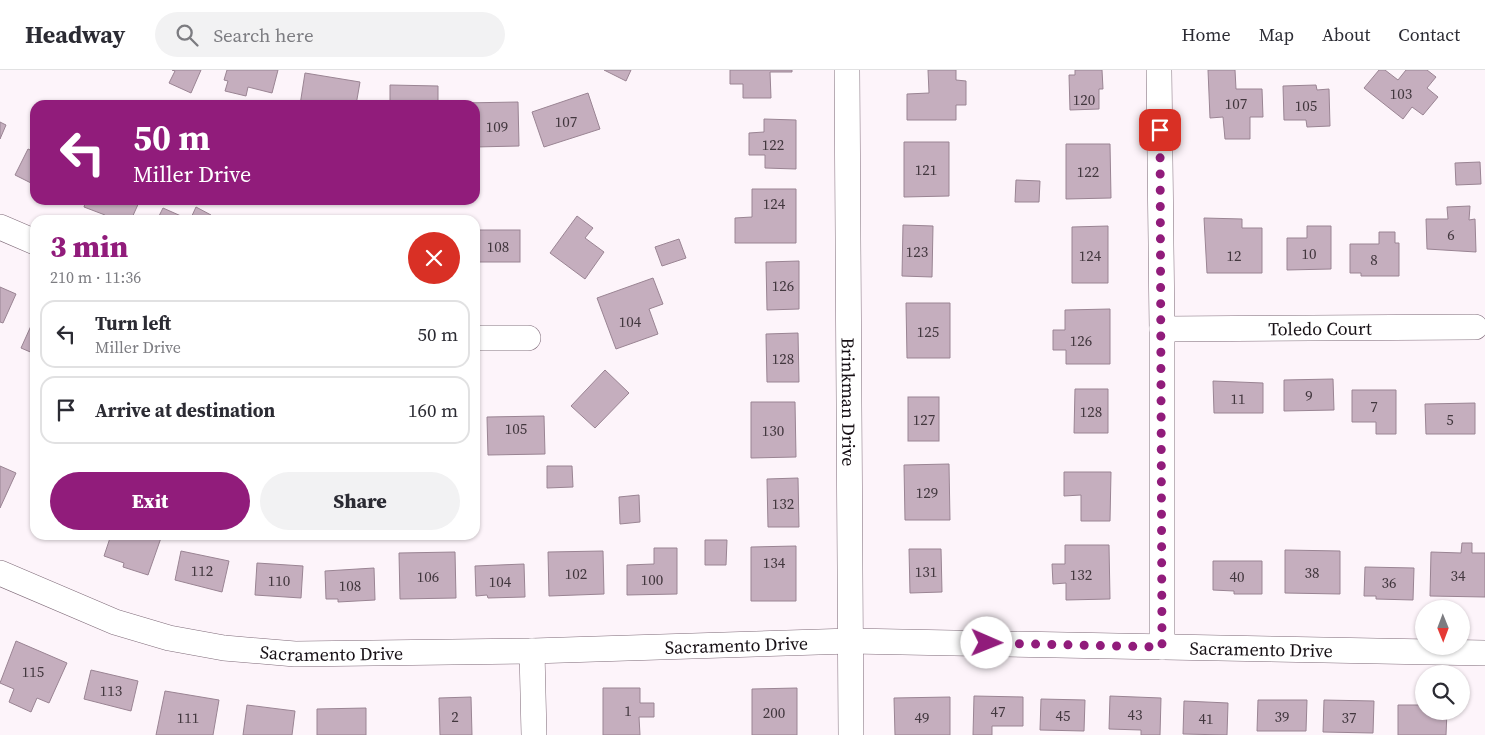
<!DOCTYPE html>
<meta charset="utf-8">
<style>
:root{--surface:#fff;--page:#f2f2f3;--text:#2b2b33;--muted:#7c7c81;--line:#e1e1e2;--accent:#911c7b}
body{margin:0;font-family:"Source Serif 4",serif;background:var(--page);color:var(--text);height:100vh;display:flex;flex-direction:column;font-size:19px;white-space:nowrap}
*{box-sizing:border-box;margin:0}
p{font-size:16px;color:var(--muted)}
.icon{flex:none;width:28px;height:28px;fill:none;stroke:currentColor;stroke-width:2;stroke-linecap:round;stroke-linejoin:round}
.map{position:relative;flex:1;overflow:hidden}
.side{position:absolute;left:30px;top:145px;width:450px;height:325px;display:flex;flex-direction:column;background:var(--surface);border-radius:15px;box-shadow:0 1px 4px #0004}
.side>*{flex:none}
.hud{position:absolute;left:30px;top:30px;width:450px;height:105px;border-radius:15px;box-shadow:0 1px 4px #0004;background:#911c7b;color:#fff;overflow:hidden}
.needle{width:32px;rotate:179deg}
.fabs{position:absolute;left:1415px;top:530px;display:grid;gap:10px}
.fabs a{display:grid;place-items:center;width:55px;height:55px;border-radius:50%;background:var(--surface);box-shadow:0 1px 4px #0004;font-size:25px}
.pin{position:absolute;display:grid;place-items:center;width:42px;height:42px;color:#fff;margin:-21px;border-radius:10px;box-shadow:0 2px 8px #0006}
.me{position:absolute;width:55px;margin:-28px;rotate:91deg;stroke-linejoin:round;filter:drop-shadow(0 0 4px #0008)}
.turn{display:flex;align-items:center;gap:18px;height:105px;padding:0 20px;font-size:22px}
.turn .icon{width:65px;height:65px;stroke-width:2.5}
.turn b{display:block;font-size:35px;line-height:42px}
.round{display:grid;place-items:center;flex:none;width:52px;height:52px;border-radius:26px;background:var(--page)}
.summary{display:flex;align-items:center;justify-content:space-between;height:85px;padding:0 20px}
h1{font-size:30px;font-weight:800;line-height:38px;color:var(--accent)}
.action{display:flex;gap:10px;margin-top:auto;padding:10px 20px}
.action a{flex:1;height:58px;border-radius:30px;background:var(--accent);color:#fff;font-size:20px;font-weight:800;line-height:58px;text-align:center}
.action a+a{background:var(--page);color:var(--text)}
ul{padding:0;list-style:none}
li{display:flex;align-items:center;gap:15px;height:68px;margin:0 10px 8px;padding:0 10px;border:2px solid var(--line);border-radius:15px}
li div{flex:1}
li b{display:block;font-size:19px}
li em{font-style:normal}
header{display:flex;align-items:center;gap:30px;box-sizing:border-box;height:70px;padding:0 25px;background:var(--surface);border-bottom:1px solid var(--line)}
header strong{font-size:24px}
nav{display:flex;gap:28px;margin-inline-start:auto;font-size:18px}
.search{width:350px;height:45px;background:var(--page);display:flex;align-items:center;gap:12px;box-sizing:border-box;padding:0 18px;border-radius:28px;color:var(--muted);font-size:19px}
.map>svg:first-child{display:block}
.building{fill:#c5aebe;stroke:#9a8493}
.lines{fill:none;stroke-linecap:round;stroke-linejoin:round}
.street-casing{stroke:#7f6b79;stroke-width:26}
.street{stroke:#fff;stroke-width:25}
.route{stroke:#911c7b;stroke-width:9;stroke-dasharray:0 16.2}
.labels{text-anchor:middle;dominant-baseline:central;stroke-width:4;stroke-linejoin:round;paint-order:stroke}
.number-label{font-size:15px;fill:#42373e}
.street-label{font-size:18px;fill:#160f14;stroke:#fdf4fa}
</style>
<header>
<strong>Headway</strong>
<div class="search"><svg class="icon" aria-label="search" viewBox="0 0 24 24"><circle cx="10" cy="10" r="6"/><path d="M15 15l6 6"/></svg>Search here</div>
<nav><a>Home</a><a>Map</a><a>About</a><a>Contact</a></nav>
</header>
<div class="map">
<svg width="1485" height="665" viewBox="0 0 1485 665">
<rect width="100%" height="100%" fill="#fdf4fa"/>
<!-- building -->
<g class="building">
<polygon points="172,0 201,0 191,23 169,13 175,1"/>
<polygon points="227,0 278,0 272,23 248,17 246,26 225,21 228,11 224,10"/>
<polygon points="604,0 631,0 626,11"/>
<polygon points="730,0 792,0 792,2 770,2 771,28 743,28 743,14 730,14"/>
<polygon points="928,0 956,0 956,10 966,11 966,35 956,35 956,50 907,50 907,24 929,23"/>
<polygon points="1075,0 1102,0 1103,19 1099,19 1099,39 1070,40 1069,5 1075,5"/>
<polygon points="1208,0 1235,0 1236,19 1262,19 1263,47 1250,47 1250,69 1225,69 1223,47 1210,48"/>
<polygon points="1379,0 1385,0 1398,10 1406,0 1427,0 1436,7 1427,18 1438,27 1423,45 1412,37 1403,49 1364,18"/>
<polygon points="305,3 360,12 356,35 300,35"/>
<polygon points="390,15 438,16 438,35 390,35"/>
<polygon points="1316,15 1317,20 1329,19 1330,56 1307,57 1306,50 1284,50 1283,16"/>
<polygon points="588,23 600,59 544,77 532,42"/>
<polygon points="518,32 519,76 475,77 475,35 462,35 462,33"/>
<polygon points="764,49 796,50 796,99 765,98 765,85 749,85 749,63 764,62"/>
<polygon points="0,52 6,55 0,69"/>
<polygon points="904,72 949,72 949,126 904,127"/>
<polygon points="1066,74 1110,74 1111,128 1066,129"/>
<polygon points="28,79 35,82 35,115 15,105"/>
<polygon points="1480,92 1481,114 1456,115 1455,93"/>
<polygon points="1016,110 1040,111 1039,132 1015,132"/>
<polygon points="752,119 796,119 796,173 735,173 735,148 752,147"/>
<polygon points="86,130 140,130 131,150 109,150 103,148 105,145 84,137"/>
<polygon points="1470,136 1469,150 1475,149 1476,182 1427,179 1426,149 1448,149 1447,137"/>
<polygon points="196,137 211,145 209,150 157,150 163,138 190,150"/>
<polygon points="577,146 593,158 585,168 604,182 585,209 550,183"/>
<polygon points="1204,148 1242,149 1242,158 1262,158 1262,203 1207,203"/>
<polygon points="903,155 933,156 932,207 902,206"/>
<polygon points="1108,156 1108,213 1072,213 1072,157"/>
<polygon points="1307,156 1331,156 1331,199 1287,200 1287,168 1307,168"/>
<rect x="475" y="160" width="45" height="32"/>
<polygon points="1379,162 1395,162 1395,173 1399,173 1399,206 1361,206 1361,203 1350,203 1350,174 1379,174"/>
<polygon points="679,169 686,188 662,196 655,177"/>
<polygon points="799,191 799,239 767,240 766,192"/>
<polygon points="653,208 663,234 649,239 658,264 616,279 597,228"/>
<polygon points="0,217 16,224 3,253 0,252"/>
<polygon points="906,233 950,233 950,288 907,288"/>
<polygon points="1110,239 1110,294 1066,294 1066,280 1053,280 1053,260 1065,260 1065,240"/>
<polygon points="35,247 35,284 21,278"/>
<polygon points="798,263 799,312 767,312 766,264"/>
<polygon points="605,300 629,323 595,358 571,336"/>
<polygon points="1333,309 1334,340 1284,341 1284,310"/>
<polygon points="1213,311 1263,313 1263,343 1214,343"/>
<polygon points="1075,319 1108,319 1108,363 1074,363"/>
<polygon points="1352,320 1396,320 1396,364 1376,364 1376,352 1352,352"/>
<rect x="908" y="327" width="31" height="44"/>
<polygon points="751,332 795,332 796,387 751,388"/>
<polygon points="1475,333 1475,364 1426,364 1425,334"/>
<polygon points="544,346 545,384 488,385 487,347"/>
<polygon points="949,394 950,450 905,450 904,395"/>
<polygon points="0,396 16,403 0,438"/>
<polygon points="547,396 572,396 573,417 547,418"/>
<polygon points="1064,402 1111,402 1110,451 1081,451 1081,425 1064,426"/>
<polygon points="798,408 799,457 768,457 767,409"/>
<polygon points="639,425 640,452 620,454 619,427"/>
<polygon points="111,465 162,465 148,505 123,497 124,493 104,486"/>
<polygon points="705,470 727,470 726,495 705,495"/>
<polygon points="1462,473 1472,473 1472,483 1485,483 1485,527 1430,526 1431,482 1461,483"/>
<polygon points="1065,475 1109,475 1110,529 1066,530 1066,513 1053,514 1052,494 1065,494"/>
<polygon points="796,476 796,531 751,531 751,477"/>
<polygon points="654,478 677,478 677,524 627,525 627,495 654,494"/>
<polygon points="909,479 941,479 942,522 910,523"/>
<polygon points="1285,480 1340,481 1340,524 1285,523"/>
<polygon points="181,481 229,491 222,522 175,510"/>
<polygon points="603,481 604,524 549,526 548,482"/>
<polygon points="455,482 456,528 400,529 399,483"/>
<polygon points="1213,491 1262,491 1262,524 1234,524 1234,521 1213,520"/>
<polygon points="257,493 303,496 301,528 255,525"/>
<polygon points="524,494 525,527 488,528 487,525 476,526 475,496"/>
<polygon points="1365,497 1414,498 1413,530 1376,529 1376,526 1364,526"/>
<polygon points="374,498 375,530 338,532 338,529 326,529 325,501"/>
<polygon points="16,571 67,593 49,633 37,628 31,642 9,632 14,619 0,613"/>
<polygon points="91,600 138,611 131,641 84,629"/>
<polygon points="603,618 640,618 640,633 654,633 654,647 639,647 640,665 603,665"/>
<polygon points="797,618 797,665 752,665 752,619"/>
<polygon points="165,621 219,630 213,665 156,665"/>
<polygon points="974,626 1023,627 1023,656 992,656 992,665 973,665"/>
<polygon points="1110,626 1161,628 1160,665 1141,665 1141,660 1109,659"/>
<polygon points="471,627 472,665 440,665 439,628"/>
<polygon points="950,627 950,665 895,665 894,628"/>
<polygon points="1041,629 1085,630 1084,661 1040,660"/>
<polygon points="1258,630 1307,630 1306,661 1257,661"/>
<polygon points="1324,630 1374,631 1373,663 1323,662"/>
<polygon points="1184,631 1228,633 1227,665 1183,664"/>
<polygon points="247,635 295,641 292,665 243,665"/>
<polygon points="1398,635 1424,635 1424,641 1447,641 1446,665 1398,665"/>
<polygon points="366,638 366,665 317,665 317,639"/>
</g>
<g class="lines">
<!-- street casing -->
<g class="street-casing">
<g id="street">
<path id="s1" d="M847,0L851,665"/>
<polyline points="1159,0 1162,259 1162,577"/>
<polyline points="0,157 35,172"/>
<path id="s2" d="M1162,259L1475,257"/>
<polyline points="475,268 528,268"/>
<path id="s3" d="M0,503L115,552L169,568L224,578L295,584L532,581L851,571L1485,583"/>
<polyline points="532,581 534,665"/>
</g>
</g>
<!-- street -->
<use href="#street" class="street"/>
</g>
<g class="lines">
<!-- route -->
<polyline class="route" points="987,573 1162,577 1160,60"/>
</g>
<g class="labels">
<!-- number labels -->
<g class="number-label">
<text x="1401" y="23">103</text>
<text x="1084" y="29">120</text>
<text x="1236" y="33">107</text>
<text x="1306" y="35">105</text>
<text x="566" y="51">107</text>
<text x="497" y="56">109</text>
<text x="773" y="74">122</text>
<text x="926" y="99">121</text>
<text x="1088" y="101">122</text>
<text x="774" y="133">124</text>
<text x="1451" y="164">6</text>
<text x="498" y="176">108</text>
<text x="917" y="181">123</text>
<text x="1309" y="183">10</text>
<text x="1090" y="185">124</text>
<text x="1234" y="185">12</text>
<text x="1374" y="189">8</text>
<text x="783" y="215">126</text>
<text x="630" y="251">104</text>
<text x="928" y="261">125</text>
<text x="1081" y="270">126</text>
<text x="783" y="288">128</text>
<text x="1309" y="325">9</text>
<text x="1238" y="328">11</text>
<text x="1374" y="336">7</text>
<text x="1091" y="341">128</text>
<text x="924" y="349">127</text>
<text x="1450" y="349">5</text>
<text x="516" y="358">105</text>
<text x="773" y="360">130</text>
<text x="927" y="422">129</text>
<text x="783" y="433">132</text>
<text x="774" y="492">134</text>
<text x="202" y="500">112</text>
<text x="926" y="501">131</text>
<text x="1312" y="502">38</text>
<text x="576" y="503">102</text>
<text x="1081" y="504">132</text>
<text x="1458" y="505">34</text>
<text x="428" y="506">106</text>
<text x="1237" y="506">40</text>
<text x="652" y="509">100</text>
<text x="279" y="510">110</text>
<text x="500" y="511">104</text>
<text x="1389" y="512">36</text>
<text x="350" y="515">108</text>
<text x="33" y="601">115</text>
<text x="111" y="620">113</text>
<text x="628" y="640">1</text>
<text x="998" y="641">47</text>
<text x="774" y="642">200</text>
<text x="1135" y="644">43</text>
<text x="1063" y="645">45</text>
<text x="455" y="646">2</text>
<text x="1282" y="646">39</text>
<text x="188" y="647">111</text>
<text x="922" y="647">49</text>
<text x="1349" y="647">37</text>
<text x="1206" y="648">41</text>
</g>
<!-- street labels -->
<g class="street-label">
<text stroke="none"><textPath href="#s2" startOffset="158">Toledo Court</textPath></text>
<text stroke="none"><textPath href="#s1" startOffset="332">Brinkman Drive</textPath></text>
<text stroke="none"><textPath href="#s3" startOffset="750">Sacramento Drive</textPath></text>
<text stroke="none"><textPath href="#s3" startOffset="1275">Sacramento Drive</textPath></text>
<text stroke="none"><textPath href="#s3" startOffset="345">Sacramento Drive</textPath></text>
</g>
</g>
</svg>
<div class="fabs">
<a><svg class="needle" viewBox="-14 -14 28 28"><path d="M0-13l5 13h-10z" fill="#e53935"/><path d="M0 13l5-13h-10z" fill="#7c7c81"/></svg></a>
<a><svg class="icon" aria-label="search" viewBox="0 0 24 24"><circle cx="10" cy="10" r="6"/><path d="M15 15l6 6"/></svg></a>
</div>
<div class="pin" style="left:1160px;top:60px;background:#d93025"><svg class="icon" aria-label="arrive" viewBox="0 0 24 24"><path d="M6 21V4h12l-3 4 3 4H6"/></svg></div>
<svg class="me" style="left:987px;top:573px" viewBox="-20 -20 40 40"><circle r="19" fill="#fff"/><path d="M0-13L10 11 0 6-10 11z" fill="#911c7b"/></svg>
<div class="hud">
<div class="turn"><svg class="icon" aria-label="left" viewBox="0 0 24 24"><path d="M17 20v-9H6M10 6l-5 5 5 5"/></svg><div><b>50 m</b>Miller Drive</div></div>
</div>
<section class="side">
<div class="summary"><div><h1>3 min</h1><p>210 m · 11:36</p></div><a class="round" style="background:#d93025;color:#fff"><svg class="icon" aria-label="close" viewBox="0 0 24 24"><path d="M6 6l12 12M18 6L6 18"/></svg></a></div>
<ul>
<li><svg class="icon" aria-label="left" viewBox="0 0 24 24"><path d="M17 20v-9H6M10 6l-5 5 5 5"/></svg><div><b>Turn left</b><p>Miller Drive</p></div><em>50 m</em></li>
<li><svg class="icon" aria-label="arrive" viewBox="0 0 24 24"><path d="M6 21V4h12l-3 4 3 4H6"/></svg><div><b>Arrive at destination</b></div><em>160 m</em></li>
</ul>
<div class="action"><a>Exit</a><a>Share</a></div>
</section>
</div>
